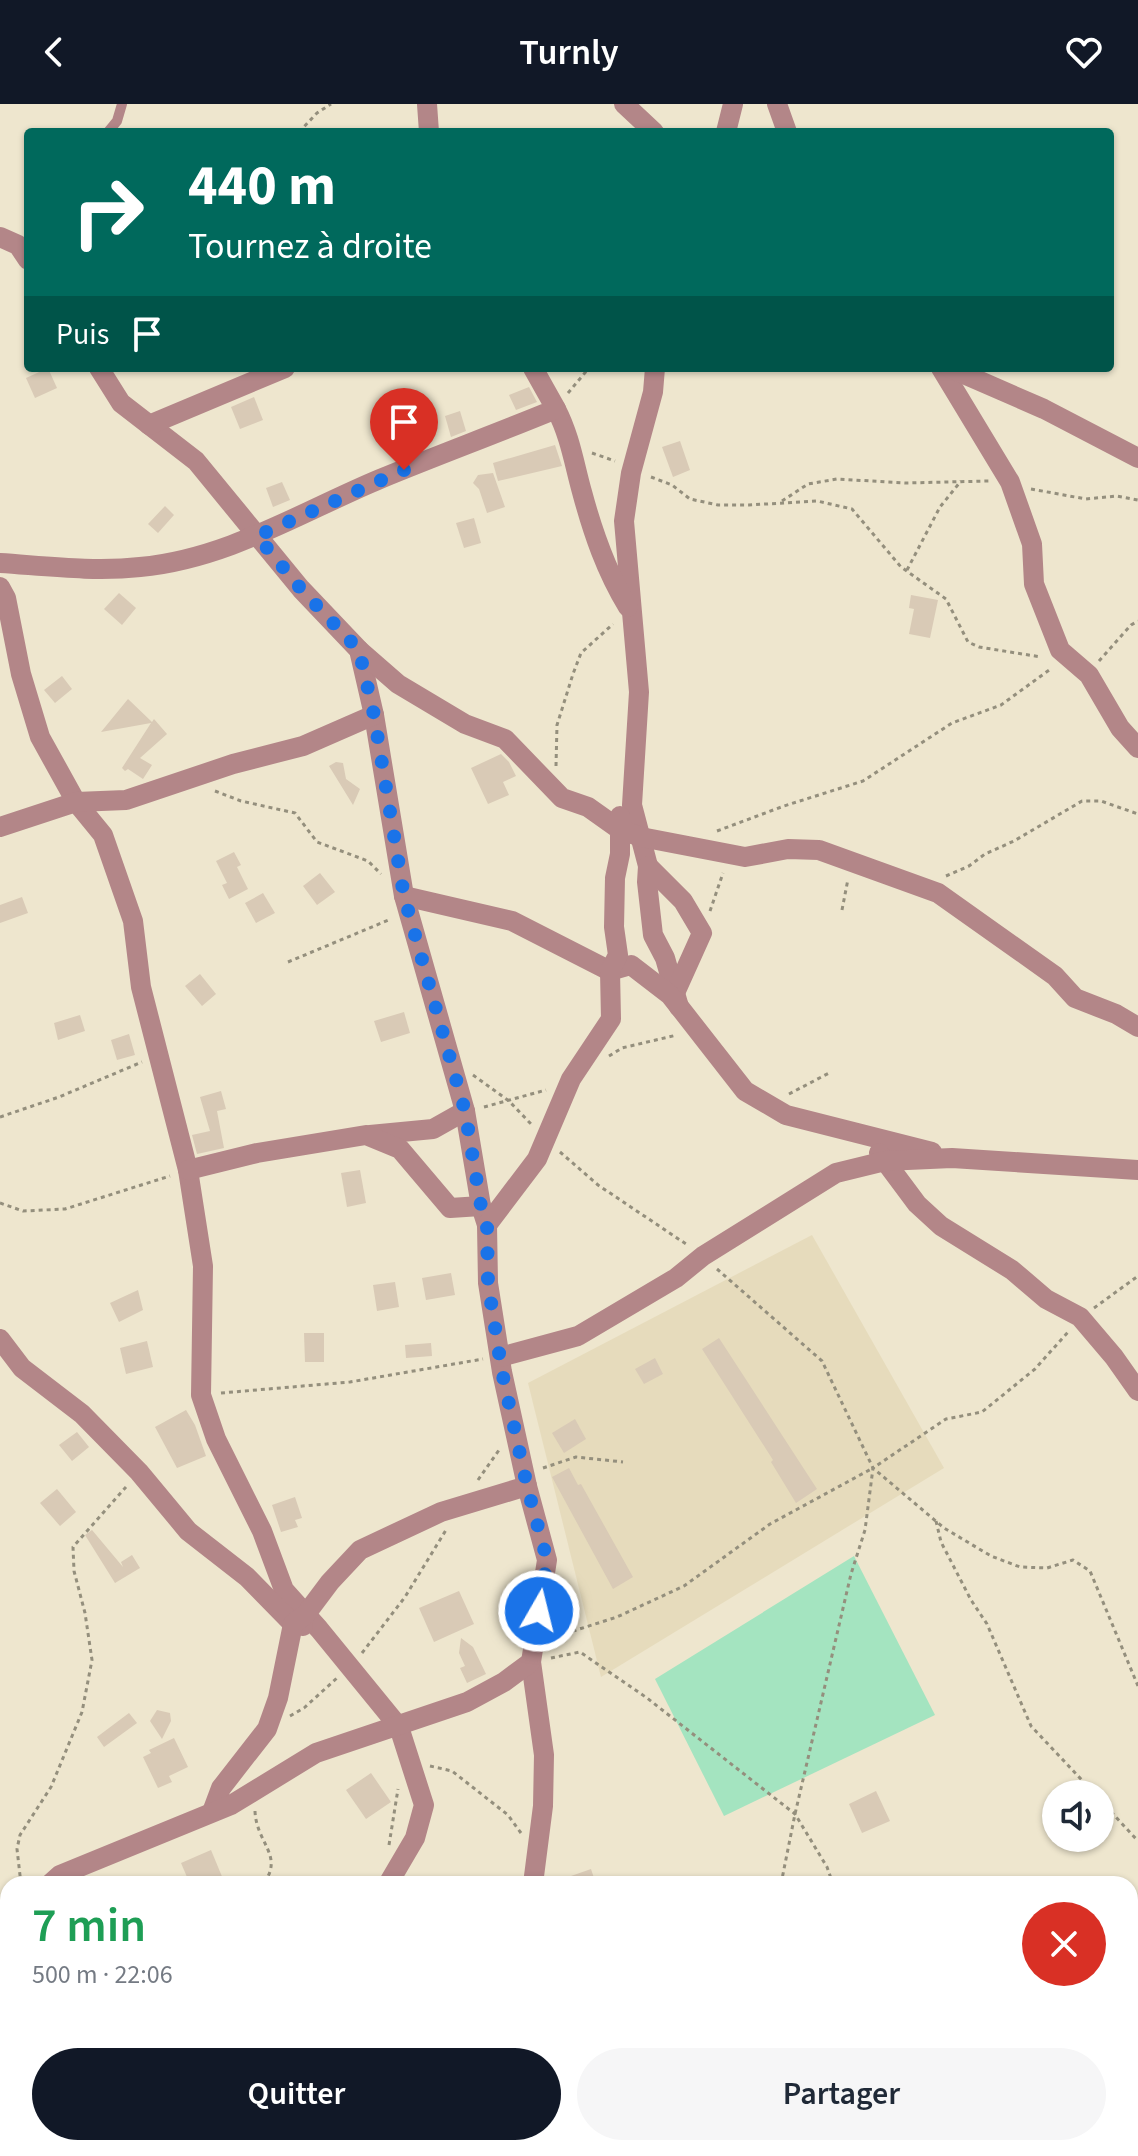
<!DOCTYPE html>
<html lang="fr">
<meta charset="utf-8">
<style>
:root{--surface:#fff;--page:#f6f6f7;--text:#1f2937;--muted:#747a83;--accent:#111827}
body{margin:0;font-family:"Source Sans 3",sans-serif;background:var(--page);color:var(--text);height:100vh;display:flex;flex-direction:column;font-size:30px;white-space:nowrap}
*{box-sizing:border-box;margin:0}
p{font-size:26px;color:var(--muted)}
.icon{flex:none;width:44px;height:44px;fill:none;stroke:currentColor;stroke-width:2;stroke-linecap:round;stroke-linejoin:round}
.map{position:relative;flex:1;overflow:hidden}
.details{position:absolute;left:0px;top:1772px;width:1138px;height:280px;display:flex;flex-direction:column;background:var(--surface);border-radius:24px 24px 0 0;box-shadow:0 2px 6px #0004}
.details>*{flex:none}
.hud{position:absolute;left:24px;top:24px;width:1090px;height:244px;border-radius:8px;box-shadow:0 2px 6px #0004;background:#00695c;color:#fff;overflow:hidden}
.fabs{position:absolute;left:1042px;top:1676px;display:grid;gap:16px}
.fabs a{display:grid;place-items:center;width:72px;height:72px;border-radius:50%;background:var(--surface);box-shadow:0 2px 6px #0004;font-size:40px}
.pin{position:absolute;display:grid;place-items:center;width:68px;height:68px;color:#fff;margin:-82px -34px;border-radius:50% 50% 50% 0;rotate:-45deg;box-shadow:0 0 8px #0007}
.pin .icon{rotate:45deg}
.me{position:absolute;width:88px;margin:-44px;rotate:8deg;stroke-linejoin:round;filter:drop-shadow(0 0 6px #0008)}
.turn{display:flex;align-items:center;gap:28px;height:168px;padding:0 32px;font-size:36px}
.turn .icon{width:104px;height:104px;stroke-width:2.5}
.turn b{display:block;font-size:56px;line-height:68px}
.then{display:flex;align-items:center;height:76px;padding:0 32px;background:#0003;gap:16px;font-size:30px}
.round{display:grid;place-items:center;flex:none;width:84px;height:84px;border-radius:42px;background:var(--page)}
.head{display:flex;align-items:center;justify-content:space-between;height:136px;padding:0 32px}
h1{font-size:48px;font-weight:600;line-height:60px;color:#1e9e55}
.primary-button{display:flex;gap:16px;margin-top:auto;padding:16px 32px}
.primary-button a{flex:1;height:92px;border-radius:48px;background:var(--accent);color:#fff;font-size:32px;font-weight:600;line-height:92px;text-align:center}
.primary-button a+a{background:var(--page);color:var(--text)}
header{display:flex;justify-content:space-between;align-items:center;height:104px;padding:0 32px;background:var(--accent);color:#fff;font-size:36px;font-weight:600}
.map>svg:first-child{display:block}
.built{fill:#e6dbbc}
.green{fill:#a4e4c0}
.building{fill:#d9cab6}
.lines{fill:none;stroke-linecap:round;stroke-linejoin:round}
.path{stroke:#948f7d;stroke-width:3;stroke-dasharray:4 4;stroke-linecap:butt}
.lane{stroke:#b38688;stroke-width:10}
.street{stroke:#b38688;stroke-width:20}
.route{stroke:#1a73e8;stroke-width:14;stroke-dasharray:0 25.2}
</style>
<header><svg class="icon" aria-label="back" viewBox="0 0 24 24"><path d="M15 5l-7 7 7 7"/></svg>Turnly<svg class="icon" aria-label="heart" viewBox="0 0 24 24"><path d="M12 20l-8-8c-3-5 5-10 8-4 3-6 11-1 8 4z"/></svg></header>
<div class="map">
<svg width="1138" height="2052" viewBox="0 0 1138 2052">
<rect width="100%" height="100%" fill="#eee6ce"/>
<!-- built -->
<polygon class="built" points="812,1131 944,1364 601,1573 528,1279"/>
<!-- green -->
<polygon class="green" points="854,1452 935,1611 724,1712 655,1575"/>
<!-- building -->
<g class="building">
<polygon points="48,264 57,284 35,294 26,274"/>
<polygon points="529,283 537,298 516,306 509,291"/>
<polygon points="254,293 263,316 240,325 231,303"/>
<polygon points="460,307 466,327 451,333 445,312"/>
<polygon points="680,337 690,366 673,373 662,343"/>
<polygon points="555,341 562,362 498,377 493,359"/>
<polygon points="493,369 505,403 487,409 479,385 473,379 478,371"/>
<polygon points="282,378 290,396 273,403 266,384"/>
<polygon points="165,402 174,411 158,429 148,420"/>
<polygon points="474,414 481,439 464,444 456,419"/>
<polygon points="119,489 136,504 122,521 104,505"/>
<polygon points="911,491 938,496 930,534 909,530 914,505 909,504"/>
<polygon points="62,572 72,585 55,599 44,586"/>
<polygon points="128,595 152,618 154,615 167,630 140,654 152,661 143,675 128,665 125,667 122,664 151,619 101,628"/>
<polygon points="501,650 509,658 516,672 503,678 509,691 488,700 471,664"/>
<polygon points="336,658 343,659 346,675 360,685 353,701 329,662"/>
<polygon points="234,748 241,761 237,763 248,785 229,795 222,781 227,779 216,757"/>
<polygon points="320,769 335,788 317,801 303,782"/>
<polygon points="263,789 275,809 256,819 245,799"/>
<polygon points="22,793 28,809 0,819 0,801"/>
<polygon points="200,870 216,890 202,902 185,882"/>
<polygon points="404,908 410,929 381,938 374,917"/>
<polygon points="80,911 85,927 58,936 54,919"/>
<polygon points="129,930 135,951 117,956 111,936"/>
<polygon points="221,987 226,1005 217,1007 224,1044 197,1050 192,1031 210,1027 200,993"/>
<polygon points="360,1066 366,1099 347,1103 341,1069"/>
<polygon points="451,1169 455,1191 426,1196 422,1174"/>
<polygon points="395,1178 399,1203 377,1207 373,1181"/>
<polygon points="138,1186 143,1206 119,1218 110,1199"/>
<polygon points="304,1229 324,1229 324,1258 305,1258"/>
<polygon points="719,1234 817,1385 796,1399 771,1358 773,1356 702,1245"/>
<polygon points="147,1237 153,1263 126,1270 120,1244"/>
<polygon points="431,1239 432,1252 406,1254 405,1241"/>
<polygon points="655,1254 663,1270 644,1280 635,1265"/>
<polygon points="186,1306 195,1321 206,1352 177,1364 155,1323"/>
<polygon points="575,1315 586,1335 564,1349 552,1329"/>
<polygon points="77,1328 89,1343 72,1357 59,1341"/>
<polygon points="569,1364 578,1381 581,1380 633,1473 613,1485 552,1373"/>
<polygon points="57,1385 76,1408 60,1422 40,1399"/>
<polygon points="295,1393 302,1414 295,1416 298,1423 281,1428 272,1401"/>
<polygon points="92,1426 123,1463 121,1458 132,1451 140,1464 115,1479 85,1431"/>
<polygon points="459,1487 474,1520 434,1538 419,1504"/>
<polygon points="461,1534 473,1543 486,1570 467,1579 460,1564 465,1562 459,1549"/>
<polygon points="157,1606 170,1609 171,1617 162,1635 150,1617"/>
<polygon points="129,1609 137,1619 104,1643 97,1633"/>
<polygon points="174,1634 188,1663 169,1672 172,1678 158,1684 143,1653 151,1649 149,1646"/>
<polygon points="371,1669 391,1698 366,1715 346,1686"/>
<polygon points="876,1687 890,1717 862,1729 849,1700"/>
<polygon points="211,1746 223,1775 212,1780 190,1780 181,1759"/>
<polygon points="591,1765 596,1780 554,1780 554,1778"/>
</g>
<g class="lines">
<!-- path -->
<g class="path">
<polyline points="299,28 317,9 331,0"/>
<polyline points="568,289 589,264"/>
<polyline points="592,349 615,357"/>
<polyline points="651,373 672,381 690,395 718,401 749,401 817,397 852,405 901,463 946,495 968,538 979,543 1041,553"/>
<polyline points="1031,385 1086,395 1117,392 1138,396"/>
<polyline points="782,397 808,380 837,375 905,379 989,377"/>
<polyline points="907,466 940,403 961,377"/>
<polyline points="1099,557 1131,521 1138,517"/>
<polyline points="556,662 557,621 573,570 581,549 613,520"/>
<polyline points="215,687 241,697 295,709 317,738 368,757 381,770"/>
<polyline points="717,727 784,702 863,677 952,619 1001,601 1052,564"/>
<polyline points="946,772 969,762 985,750 1014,737 1082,697 1101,697 1138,710"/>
<polyline points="842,806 848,775"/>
<polyline points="710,807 723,769"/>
<polyline points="288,858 391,815"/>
<polyline points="609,952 622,944 677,931"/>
<polyline points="473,971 509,997 531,1020"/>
<polyline points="789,990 829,969"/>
<polyline points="484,1003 546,986"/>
<polyline points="0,1013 59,993 142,958"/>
<polyline points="560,1048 598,1081 686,1140"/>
<polyline points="0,1099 23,1107 65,1105 170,1072"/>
<polyline points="717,1165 822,1257 873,1364 944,1424 991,1452 1020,1463 1047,1464 1073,1456 1090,1467 1138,1582"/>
<polyline points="1094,1204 1138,1172"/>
<polyline points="221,1289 350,1278 483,1255"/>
<polyline points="543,1364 576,1353 623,1358"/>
<polyline points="478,1376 499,1346"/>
<polyline points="936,1417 941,1438 971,1496 987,1520 1031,1622 1095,1690"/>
<polyline points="553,1541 570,1528 617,1513 684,1482 770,1420 873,1364"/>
<polyline points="362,1549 405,1493 446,1426"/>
<polyline points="551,1554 580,1548 647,1594 795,1710 827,1763 833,1780"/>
<polyline points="290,1612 304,1604 337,1574"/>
<polyline points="430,1662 452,1667 508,1711 521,1729"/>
<polyline points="1100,1696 1138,1737"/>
<path d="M255,1707C256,1739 285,1752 263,1780"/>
<polyline points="389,1741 398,1685"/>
<polyline points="21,1780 17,1745 20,1731 51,1683 82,1608 92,1556 85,1509 74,1467 73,1443 126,1383"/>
<polyline points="781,1780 795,1710 851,1470 865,1426 873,1364 946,1315 982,1308 1035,1265 1068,1228"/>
<polyline points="0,1990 8,1988"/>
<polyline points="871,2044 873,2052"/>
<polyline points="936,2044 940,2052"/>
<polyline points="1060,2044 1063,2052"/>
<polyline points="1086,2044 1093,2049 1138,2050"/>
<polyline points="290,2048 300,2052"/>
<polyline points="513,2052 515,2044"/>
<polyline points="668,2052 669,2044"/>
</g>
<!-- lane -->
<polyline class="lane" points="108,28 117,17 122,0"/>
<!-- street -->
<g class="street">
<polyline points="427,0 429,28"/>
<polyline points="624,0 654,28"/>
<polyline points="777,0 787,28"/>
<polyline points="726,28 733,0"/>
<polyline points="0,133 18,141 28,156"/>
<polyline points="99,264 121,299 196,357 301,485 359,546 374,611 404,792 465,1007 481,1102 487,1121 488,1179 502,1268 527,1382 547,1456 531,1558 544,1651 543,1702 533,1780"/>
<polyline points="655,264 653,288 631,369 624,417 639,588 632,701 648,762 647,778 653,831 665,854 679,903"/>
<polyline points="941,264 1010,378 1032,440 1034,480 1060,546 1089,571 1120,624 1138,644"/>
<polyline points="950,264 1044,305 1138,354"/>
<path d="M556,305C570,332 574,359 582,388C593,429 606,467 628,503"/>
<polyline points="149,321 285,264"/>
<path d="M0,459C46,462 94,468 140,463C227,455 301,408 380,375C438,351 498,329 556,305L533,264"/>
<polyline points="0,483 6,494 21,570 40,633 76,698 103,731 133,817 141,883 188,1066 203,1162 201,1291 216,1335 262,1427 284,1486 319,1525 399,1623 424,1701 415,1734 388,1780"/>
<polyline points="359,546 398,580 465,620 505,635 562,694 588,703 619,725 641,733 745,753 788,745 819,746 938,789 1055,872 1075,894 1116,910 1138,923"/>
<polyline points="0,723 76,698 126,696 233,660 303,642 374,611"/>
<polyline points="648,762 683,797 702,829 675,889"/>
<polyline points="404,792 512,817 610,867 631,861 670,891 745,987 786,1011 932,1048"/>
<polyline points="370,1031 433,1025 465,1007"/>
<polyline points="879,1049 917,1100 941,1122 1012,1166 1046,1195 1080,1213 1114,1253 1138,1287"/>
<polyline points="188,1066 257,1049 366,1031 400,1045 450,1104 481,1102"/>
<polyline points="487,1121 537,1055 571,975 611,915 610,867 618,851 614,823 615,774 620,750 620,712"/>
<polyline points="0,1235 22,1264 82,1310 139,1368 188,1427 247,1473 293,1520 303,1522"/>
<polyline points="500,1253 578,1232 676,1174 703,1152 836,1069 885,1057 952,1054 1138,1066"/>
<polyline points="212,1708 221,1684 267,1625 278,1594 293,1520 306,1510 330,1478 360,1446 441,1408 527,1382"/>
<polyline points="50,1780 60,1771 231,1701 316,1649 467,1598 504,1578 531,1558"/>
<polyline points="0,1826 8,1819"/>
<polyline points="626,2044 631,2052"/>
<polyline points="271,2052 274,2044"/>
</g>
</g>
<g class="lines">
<!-- route -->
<polyline class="route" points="404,366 257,432 301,485 359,546 374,611 404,792 465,1007 481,1102 487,1121 488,1179 502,1268 527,1382 547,1456 539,1507"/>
</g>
</svg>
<div class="fabs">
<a><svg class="icon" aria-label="sound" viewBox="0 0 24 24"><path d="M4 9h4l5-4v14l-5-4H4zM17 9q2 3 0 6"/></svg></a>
</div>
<div class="pin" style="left:404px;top:366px;background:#d93025"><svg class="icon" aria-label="arrive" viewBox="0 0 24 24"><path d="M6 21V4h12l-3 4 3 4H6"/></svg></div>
<svg class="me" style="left:539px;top:1507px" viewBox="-20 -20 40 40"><circle r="17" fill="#1a73e8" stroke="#fff" stroke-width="3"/><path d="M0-11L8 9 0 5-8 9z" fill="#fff"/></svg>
<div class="hud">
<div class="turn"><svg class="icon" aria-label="right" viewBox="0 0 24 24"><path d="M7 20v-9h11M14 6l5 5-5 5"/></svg><div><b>440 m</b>Tournez à droite</div></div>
<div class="then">Puis<svg class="icon" aria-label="arrive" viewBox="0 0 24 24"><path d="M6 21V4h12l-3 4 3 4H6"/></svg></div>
</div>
<section class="details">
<div class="head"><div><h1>7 min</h1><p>500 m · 22:06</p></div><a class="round" style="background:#d93025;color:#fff"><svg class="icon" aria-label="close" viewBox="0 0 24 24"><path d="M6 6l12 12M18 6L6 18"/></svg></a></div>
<div class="primary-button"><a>Quitter</a><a>Partager</a></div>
</section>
</div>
